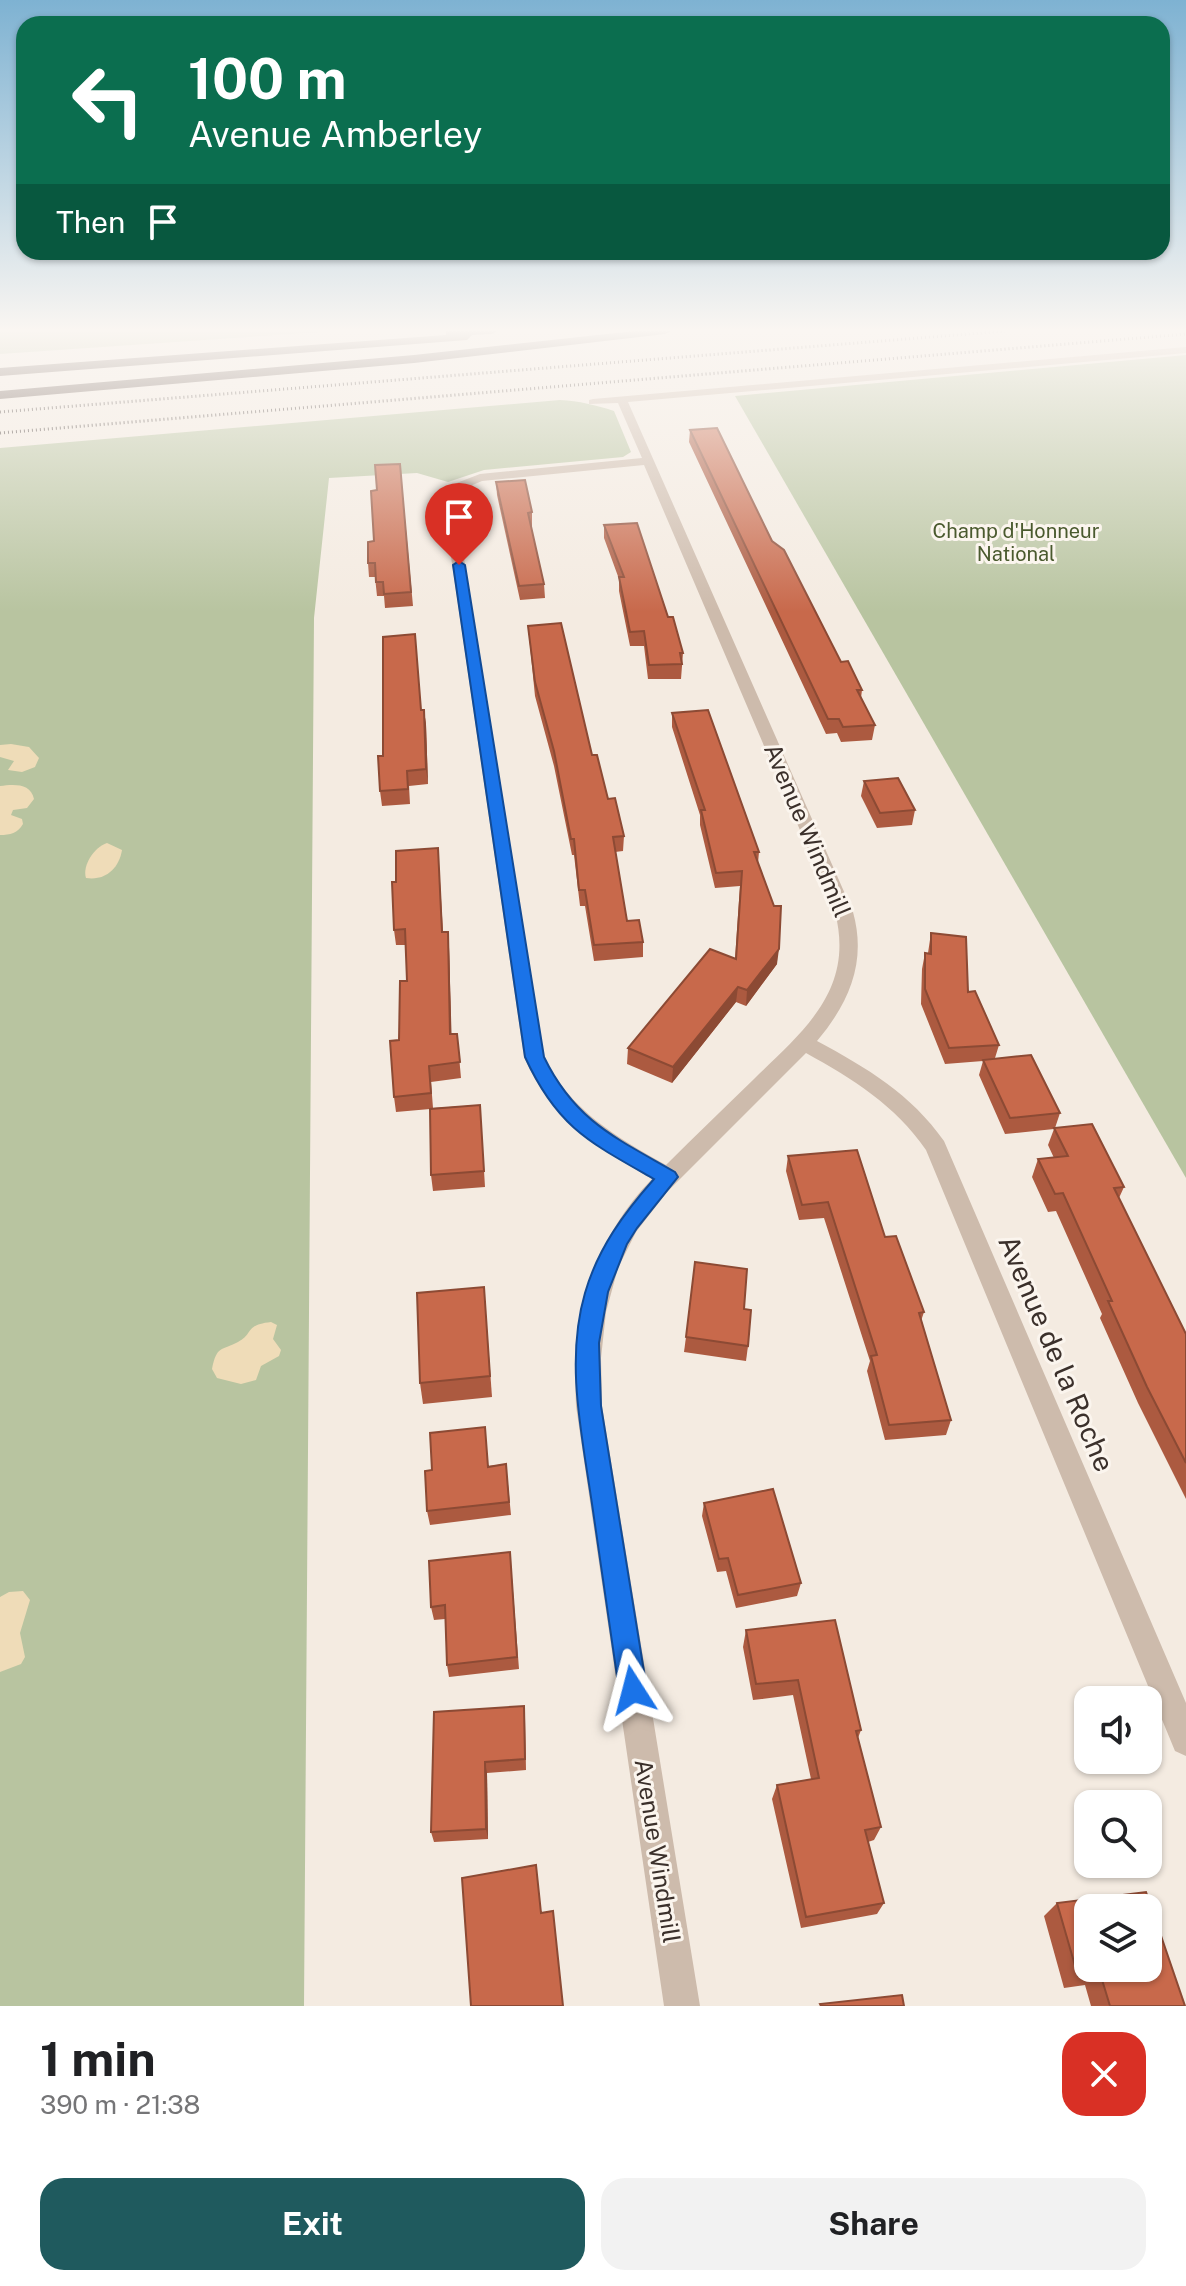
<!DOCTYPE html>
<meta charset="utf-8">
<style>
:root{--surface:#fff;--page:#f2f2f2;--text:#202124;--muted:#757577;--accent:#1f5a5e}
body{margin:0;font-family:"Public Sans",sans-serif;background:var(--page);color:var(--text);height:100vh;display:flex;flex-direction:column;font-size:30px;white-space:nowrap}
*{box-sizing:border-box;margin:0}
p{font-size:26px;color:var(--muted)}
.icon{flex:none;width:44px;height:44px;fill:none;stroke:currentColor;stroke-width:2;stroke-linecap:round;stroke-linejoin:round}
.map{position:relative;height:2006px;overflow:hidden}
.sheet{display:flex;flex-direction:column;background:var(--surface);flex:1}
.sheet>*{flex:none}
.top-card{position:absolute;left:16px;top:16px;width:1154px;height:244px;border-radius:24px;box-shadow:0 2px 6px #0004;background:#0b6e4f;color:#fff;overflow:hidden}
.fabs{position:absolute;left:1074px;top:1686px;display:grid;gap:16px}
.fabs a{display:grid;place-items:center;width:88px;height:88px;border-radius:16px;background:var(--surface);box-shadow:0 2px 6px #0004;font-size:40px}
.pin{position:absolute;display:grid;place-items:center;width:68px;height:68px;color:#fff;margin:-82px -34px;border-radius:50% 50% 50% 0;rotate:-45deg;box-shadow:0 0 8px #0007}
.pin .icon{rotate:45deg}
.me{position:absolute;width:88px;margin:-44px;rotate:351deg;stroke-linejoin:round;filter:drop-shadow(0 0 6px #0008)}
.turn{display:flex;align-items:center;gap:28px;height:168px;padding:0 40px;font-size:36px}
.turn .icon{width:104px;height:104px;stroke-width:2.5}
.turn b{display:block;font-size:56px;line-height:68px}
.then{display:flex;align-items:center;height:76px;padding:0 40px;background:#0003;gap:16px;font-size:30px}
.round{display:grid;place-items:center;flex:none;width:84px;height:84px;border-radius:24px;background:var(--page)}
.headline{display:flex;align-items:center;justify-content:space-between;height:136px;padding:0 40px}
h1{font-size:48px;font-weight:700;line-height:60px}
.primary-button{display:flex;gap:16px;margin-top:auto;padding:16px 40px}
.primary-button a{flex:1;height:92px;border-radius:24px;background:var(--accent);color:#fff;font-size:32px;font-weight:700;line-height:92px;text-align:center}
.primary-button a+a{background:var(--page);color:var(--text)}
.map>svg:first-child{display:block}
.green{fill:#b8c4a0}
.sand{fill:#efdcb8}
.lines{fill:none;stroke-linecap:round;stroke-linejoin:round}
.minor{fill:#cdbbac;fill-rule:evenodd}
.motorway{fill:#5c4a42;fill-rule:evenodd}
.rail{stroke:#3b302b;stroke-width:3;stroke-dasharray:1 3;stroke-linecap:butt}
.wall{fill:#ac5a40}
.shaded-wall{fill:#8c4a34}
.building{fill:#c8694b;stroke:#8c4a34;stroke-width:2;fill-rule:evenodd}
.route{fill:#1a73e8;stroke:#114b97;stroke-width:2}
.labels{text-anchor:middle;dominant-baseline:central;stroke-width:6;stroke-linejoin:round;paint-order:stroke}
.far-park-label{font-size:20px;fill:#4a5a2e;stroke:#fbf5ee}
.street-label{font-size:24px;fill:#3b302b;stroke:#fbf5ee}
.near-street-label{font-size:28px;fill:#3b302b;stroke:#fbf5ee}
</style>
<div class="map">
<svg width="1186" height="2006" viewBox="0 0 1186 2006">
<rect width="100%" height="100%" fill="#f4ebe1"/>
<!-- green -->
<g class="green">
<polygon points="0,331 335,331 0,354"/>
<polygon points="1186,355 1186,1178 735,396"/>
<path d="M560,400C579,401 596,405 614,411L631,452L623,457L484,470L448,482L417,473L329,478L314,618L304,2006H0V448Z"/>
</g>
<!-- sand -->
<g class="sand">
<polygon points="11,744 29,747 39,758 35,767 22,772 8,770 14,761 0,757 0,745"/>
<path d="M0,786C14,784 31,783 34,799L27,808L13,810L11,815L22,819L23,824C18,833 10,835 0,835Z"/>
<path d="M107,843L122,850C119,868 106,881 86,878C82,866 94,847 107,843Z"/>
<path d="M271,1322L277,1325L273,1339L281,1350L279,1356L261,1366L256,1380L241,1384L217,1378L212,1369C217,1345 221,1351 238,1342C254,1334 244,1325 271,1322Z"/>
<polygon points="23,1591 30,1600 20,1633 25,1657 21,1664 0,1672 0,1597 9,1592"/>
</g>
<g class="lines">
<!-- minor -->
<path class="minor" d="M1186,347V353L628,402L853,912C867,962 849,1003 817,1041C867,1068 911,1094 944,1141L1186,1703V1756L1175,1751L926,1150C895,1105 853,1079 806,1053L667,1192L636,1232L618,1268L606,1312L601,1358L602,1406L700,2006H664L576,1406C572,1322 591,1241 652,1179C594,1145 552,1120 524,1057L443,502L454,484L480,474L642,458L618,403L589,404V400L593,399ZM644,465L835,912C855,990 804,1030 754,1079C725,1107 695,1136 666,1165C616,1137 570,1110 544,1057L455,502L463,489L482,481Z"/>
<!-- motorway -->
<g class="motorway">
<polygon points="446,331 498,331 492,334 472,335 467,340 0,376 0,368 446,335"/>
<polygon points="634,331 671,331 665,334 414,363 0,399 0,391 414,355"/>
</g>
<!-- rail -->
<g class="rail">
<polyline points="0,412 1005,331"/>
<polyline points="0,433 1186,334"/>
</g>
</g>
<!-- wall -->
<g class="wall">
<polygon points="690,430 772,541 841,662 862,690 861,698 875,725 872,740 841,742 837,733 826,734 689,442"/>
<polygon points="400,464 413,606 385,608 384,596 377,596 375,577 369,577 368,563 374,541 377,490"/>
<polygon points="496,482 532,512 532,526 531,526 544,584 545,598 520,600 497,495"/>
<polygon points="604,525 668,617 683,653 681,679 648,679 644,646 630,646 619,591 619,579 604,538"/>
<polygon points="528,626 592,755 608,799 624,836 623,851 615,852 627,921 643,942 643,957 594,961 585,906 580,906 574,855 572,855 554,766 535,696"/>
<polygon points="421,710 424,710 426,725 428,784 409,786 410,804 382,806 380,791 383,756"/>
<polygon points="672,713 759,852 758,863 777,964 746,1006 736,1002 672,1083 627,1064 628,1048 735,959 740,886 715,888 700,825 700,815 672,727"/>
<polygon points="864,781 915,810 912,825 877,828 861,796"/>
<polygon points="438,848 443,932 449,947 451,1034 457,1034 461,1078 431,1082 433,1108 480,1105 485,1187 433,1191 431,1175 430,1109 396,1112 394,1097 407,981 406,945 396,945 394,930 396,882"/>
<polygon points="931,933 999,1045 995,1058 1060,1113 1055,1128 1124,1187 1119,1198 1186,1334 1186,1499 1138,1403 1100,1318 1102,1314 1056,1211 1048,1212 1032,1177 1038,1159 1054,1158 1048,1145 1054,1129 1005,1134 979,1075 983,1061 945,1064 921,1004 922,969 925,953 928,953"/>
<polygon points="788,1156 885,1237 924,1312 921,1321 951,1420 946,1435 885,1440 867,1371 870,1361 824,1218 799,1220 786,1171"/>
<polygon points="484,1287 492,1397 423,1404 420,1383"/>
<polygon points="744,1309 748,1346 746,1361 684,1352 686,1337"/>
<polygon points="485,1427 488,1466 506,1464 511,1515 430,1525 427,1511 432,1470"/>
<polygon points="704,1503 801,1583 797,1596 736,1608 726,1571 717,1572 702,1516"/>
<polygon points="510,1552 519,1669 449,1677 447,1665 445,1619 434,1620 431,1607"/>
<polygon points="746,1630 861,1730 858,1738 881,1827 874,1840 868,1842 884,1903 877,1914 801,1928 772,1799 777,1785 811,1779 793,1695 753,1700 743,1647"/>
<polygon points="434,1712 525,1718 526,1770 487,1773 488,1839 434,1842 431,1832"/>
<polygon points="1057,1903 1185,2006 1091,2006 1085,1985 1064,1988 1044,1916"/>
</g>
<!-- shaded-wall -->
<g class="shaded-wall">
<polygon points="424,710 426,725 428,784 426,769"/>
<polygon points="448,932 449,947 452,1050 450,1034"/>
<polygon points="779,949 777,964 746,1006 747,990"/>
<polygon points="738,987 736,1002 672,1083 673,1067"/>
<polygon points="485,1762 487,1773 488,1839 486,1829"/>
</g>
<!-- building -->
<g class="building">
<polygon points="717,428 772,541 784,550 841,662 848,661 862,690 857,690 875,725 843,727 839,719 828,719 690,430"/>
<polygon points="400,464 411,592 384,594 383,582 376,582 375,563 368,563 368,542 374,541 371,491 377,490 375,465"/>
<polygon points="525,480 532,512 528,513 544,584 519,586 496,482"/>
<polygon points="637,523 668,617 673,617 683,653 680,653 682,664 649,665 644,631 630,632 619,577 624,577 604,525"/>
<polygon points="561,623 592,755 597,755 608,799 615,798 624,836 613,837 627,921 639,920 643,942 594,945 585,890 579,890 574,839 571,839 554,751 535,682 528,626"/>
<polygon points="415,634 421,710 424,710 426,769 407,771 408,789 380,791 378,756 383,756 383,637"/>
<polygon points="708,710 759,852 754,852 774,906 781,906 779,949 747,990 738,987 673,1067 628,1048 710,949 736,959 742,871 716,873 701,810 705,810 672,713"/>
<polygon points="898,778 915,810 880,813 864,781"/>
<polygon points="438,848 442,932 448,932 450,1034 457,1034 460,1062 429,1066 431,1093 394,1097 390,1041 399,1040 400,981 407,981 405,929 394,930 392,882 396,882 396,851"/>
<polygon points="931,933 966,937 968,992 975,991 999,1045 949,1048 925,989 925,953 931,954"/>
<polygon points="1031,1055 1060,1113 1010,1118 983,1060"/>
<polygon points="480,1105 484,1171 431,1175 430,1109"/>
<polygon points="1092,1124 1124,1187 1114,1188 1186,1334 1186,1463 1147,1387 1108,1301 1112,1301 1063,1193 1055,1194 1038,1159 1068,1156 1054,1128"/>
<polygon points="857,1150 885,1237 896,1236 924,1312 919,1313 951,1420 889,1425 871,1356 877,1355 828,1202 802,1205 788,1156"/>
<polygon points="695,1262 747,1269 744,1309 751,1310 748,1346 686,1337"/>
<polygon points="484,1287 490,1376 420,1383 417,1293"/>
<polygon points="485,1427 488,1467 506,1464 509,1502 427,1511 425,1471 432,1470 430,1433"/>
<polygon points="773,1489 801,1583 738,1595 728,1558 719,1559 704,1503"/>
<polygon points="510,1552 517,1657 447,1665 445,1605 431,1607 429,1561"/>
<polygon points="835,1620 861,1730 856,1731 881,1827 865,1830 884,1903 806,1917 777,1785 819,1778 798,1680 756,1684 746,1630"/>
<polygon points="524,1706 525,1759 485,1762 486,1829 431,1832 434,1712"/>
<polygon points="536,1865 541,1913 553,1911 563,2006 471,2006 462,1878"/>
<path d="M1146,1892L1185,2006H1110L1100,1973L1078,1976L1057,1903ZM1088,1908H1148V1968H1088Z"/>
<polygon points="902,1995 904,2006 821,2006 820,2004"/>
</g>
<!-- sky -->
<linearGradient id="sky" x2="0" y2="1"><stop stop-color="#7eb2d2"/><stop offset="0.54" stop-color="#faf6f2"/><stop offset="1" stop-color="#faf6f2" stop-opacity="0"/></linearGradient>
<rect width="1186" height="612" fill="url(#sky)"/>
<!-- route -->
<path class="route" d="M459,561L465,565L544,1057C575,1121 616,1138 675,1172L678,1177L637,1228L627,1244L608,1292L599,1343L601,1406L647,1690L643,1700L633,1704L623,1700L619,1690C610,1628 601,1566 592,1504C582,1435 565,1361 585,1293C598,1248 624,1213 654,1179C589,1142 557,1127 525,1057L453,565Z"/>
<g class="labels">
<!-- far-park labels -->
<g class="far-park-label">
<text x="1016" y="531">Champ d'Honneur<tspan x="1016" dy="23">National</tspan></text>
</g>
<!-- street labels -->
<g class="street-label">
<text transform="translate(808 830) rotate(67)">Avenue Windmill</text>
<text transform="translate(658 1851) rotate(81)">Avenue Windmill</text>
</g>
<!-- near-street labels -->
<g class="near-street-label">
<text transform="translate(1057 1353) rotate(67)">Avenue de la Roche</text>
</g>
</g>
</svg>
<div class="fabs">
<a><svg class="icon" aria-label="sound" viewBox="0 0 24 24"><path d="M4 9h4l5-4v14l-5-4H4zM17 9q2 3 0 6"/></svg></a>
<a><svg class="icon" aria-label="search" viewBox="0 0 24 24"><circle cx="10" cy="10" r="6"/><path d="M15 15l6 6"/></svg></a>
<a><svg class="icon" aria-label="layers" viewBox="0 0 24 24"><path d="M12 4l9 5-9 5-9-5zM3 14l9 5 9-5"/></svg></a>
</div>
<div class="pin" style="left:459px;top:565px;background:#d93025"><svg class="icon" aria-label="arrive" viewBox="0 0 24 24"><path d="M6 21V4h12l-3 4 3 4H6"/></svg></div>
<svg class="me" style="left:633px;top:1690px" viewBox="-20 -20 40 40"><path d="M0-17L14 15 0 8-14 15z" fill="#1a73e8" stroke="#fff" stroke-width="4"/></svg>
<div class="top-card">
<div class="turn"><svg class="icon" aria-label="left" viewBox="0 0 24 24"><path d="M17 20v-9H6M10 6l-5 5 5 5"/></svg><div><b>100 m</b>Avenue Amberley</div></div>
<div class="then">Then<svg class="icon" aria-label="arrive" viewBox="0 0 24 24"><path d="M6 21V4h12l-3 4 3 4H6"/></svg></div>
</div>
</div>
<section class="sheet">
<div class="headline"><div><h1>1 min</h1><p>390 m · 21:38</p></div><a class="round" style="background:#d93025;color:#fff"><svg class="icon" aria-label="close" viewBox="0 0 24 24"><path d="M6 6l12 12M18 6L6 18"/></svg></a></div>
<div class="primary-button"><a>Exit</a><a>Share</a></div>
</section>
